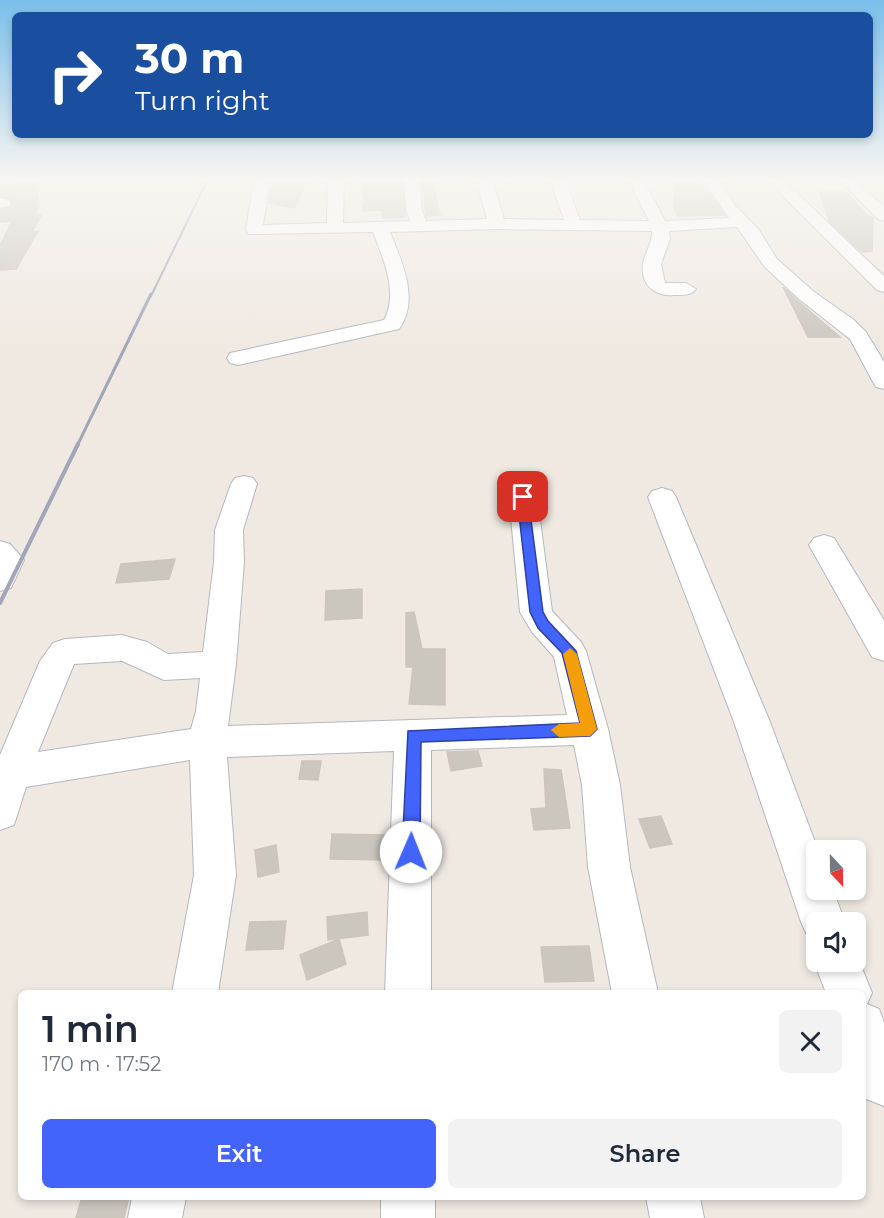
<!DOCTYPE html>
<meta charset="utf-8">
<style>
:root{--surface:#fff;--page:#f2f2f3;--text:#1f2937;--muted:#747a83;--accent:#4264fb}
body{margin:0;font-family:Montserrat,sans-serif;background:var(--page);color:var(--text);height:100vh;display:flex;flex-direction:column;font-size:22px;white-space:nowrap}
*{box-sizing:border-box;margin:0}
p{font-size:20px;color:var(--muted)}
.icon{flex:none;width:33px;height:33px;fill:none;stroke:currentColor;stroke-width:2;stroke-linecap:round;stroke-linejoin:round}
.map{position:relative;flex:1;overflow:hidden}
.side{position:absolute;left:18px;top:990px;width:848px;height:210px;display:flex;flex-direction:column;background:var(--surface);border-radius:9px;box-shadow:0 3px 9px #0003}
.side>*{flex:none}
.guide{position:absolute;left:12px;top:12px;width:861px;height:126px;border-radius:9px;box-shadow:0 3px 9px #0003;background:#1a4fa0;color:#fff;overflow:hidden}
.needle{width:39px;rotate:158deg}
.fabs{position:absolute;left:806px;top:840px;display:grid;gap:12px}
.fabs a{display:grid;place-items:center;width:60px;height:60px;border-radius:9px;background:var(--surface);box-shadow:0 3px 9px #0003;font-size:30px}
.pin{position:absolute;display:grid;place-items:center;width:51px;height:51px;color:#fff;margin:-26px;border-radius:12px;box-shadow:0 3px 9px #0006}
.me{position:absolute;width:66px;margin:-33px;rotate:1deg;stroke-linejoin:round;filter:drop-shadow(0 0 4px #0008)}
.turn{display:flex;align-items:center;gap:21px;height:126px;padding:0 24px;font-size:27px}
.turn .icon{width:78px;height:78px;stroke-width:2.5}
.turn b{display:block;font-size:42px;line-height:51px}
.round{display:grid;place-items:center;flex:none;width:63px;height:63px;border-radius:9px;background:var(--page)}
.summary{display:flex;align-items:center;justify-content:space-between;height:102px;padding:0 24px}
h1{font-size:36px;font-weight:600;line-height:45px}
.action{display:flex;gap:12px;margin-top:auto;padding:12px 24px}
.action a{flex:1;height:69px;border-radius:9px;background:var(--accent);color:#fff;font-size:24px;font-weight:600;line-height:69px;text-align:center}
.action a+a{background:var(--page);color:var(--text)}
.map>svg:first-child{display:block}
.building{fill:#cbc7bf;stroke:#cbc5ba;stroke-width:1.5}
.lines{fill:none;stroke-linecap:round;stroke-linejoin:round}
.minor-casing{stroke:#b4b7c1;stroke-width:2}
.minor{fill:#fff;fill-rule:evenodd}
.rail-far2{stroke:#a3a6b8;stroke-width:2}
.rail-far1{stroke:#a3a6b8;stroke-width:3}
.rail{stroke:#a3a6b8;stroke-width:4}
.route{fill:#4264fb;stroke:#2b41a3;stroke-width:1.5}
.slow{fill:#f59e0b}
</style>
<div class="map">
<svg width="884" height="1218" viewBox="0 0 884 1218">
<rect width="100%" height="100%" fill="#efe9e1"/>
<!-- building -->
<g class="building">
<polygon points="360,179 402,179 405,217 382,218 382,210 362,211 365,199"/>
<polygon points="422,179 432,179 440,215 426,216"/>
<polygon points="672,179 686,179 709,192 725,215 677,216 673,205 676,186"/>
<polygon points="307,180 295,208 269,203 272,181"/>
<polygon points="39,183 36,214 42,214 32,232 38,231 16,269 0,270 0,246 12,221 0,222 0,210 9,208 13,204 9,198 0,196 0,186"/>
<polygon points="820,192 846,192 867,216 873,217 872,251 862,252 829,221"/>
<polygon points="783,287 798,301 840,337 808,337"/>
<polygon points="175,559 169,579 116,583 121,564"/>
<polygon points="362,589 362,618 325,620 326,591"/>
<polygon points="414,612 422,649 445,649 445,705 409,704 413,667 406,667 406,613"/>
<polygon points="478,751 482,766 451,771 447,752"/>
<polygon points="302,761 321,761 318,780 299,779"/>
<polygon points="544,769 561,770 570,828 534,830 531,809 546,808"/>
<polygon points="661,816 672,844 650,848 639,819"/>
<polygon points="332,834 386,835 385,860 330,859"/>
<polygon points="276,845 279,872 258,877 255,850"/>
<polygon points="367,912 368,935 328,940 327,917"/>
<polygon points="286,921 283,949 246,950 250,922"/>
<polygon points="339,939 346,964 307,980 300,955"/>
<polygon points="589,946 594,981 545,982 541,947"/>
<polygon points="82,1197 129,1197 124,1218 76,1218"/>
</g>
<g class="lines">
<!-- minor casing -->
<g class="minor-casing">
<g id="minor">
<path d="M254,179H270L263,225L327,223L328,179H344L343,223L410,221L406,210L404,179H420L422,210L426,221L487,219L476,179H492L504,219L564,220L550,179H565L580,220L649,221L628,179H643L665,221L729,218L703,179H718L734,204L759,230L777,259L813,291L854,320L866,332L884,362V389L876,387L873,382L850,339L799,299L764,266L737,227L669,231L670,239L661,264L665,283H686L696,289C691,296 682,295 674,295C654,297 640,284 643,263C645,252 653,243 652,231L497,229L390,232C402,262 420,300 399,329L238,365L230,363L227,358L230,353L384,320C399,294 383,258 373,232L248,234L246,230Z"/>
<polygon points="766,179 782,179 884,276 884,292 877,290"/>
<polygon points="838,179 854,179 884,207 884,221 878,219"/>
<polygon points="0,198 9,200 11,203 9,206 0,208"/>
<path d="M244,476L253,478L257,484L243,530L244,562L236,664L228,726L567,715L554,657L532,632L520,612L509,497L513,491L523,488L533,491L537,497L552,611L581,642L586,651L608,729L620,785L630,867L658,993H612L588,867L582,785L574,745L431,750V993H385L394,751L227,757L236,875L218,993H172L194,875L190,760L26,787L14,825L0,830V755L40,661L53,643L65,639L122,635L147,642L168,654L203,652L214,562L215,530L231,484L235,478ZM122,661L164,680L200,678L196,711L191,729L38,752L74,664Z"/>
<polygon points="662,488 672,491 676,497 770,722 818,850 816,890 833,890 845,922 816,922 816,941 808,937 801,922 734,722 648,497 652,491"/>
<polygon points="824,535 834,538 884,620 884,661 872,657 809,545 814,538"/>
<polygon points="0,541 10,544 24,560 11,588 0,591"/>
<polygon points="855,951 872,993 867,1004 879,1009 884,1022 884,1106 866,1099 862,1089 862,993 826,993 814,962 816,958 816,962 855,962"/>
<polygon points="132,1197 186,1197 182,1218 128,1218"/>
<rect x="381" y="1197" width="54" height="21"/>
<polygon points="646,1197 700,1197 704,1218 650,1218"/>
</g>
</g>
<!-- minor -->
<use href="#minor" class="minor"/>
<!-- rail-far2 -->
<polyline class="rail-far2" points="151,296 208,179"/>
<!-- rail-far1 -->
<polyline class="rail-far1" points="77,446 151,294"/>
<!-- rail -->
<polyline class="rail" points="0,603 78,444"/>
</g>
<!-- sky -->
<linearGradient id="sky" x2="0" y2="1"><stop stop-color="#7abfeb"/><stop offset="0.51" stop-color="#f8f5f2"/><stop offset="1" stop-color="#f8f5f2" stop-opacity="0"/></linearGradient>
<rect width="884" height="350" fill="url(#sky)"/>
<!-- route -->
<polygon class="route" points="523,493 528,497 543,612 548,621 576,651 597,729 590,736 421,742 420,852 417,858 411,861 405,858 402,852 408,731 580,723 562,653 538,628 530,612 517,497"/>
<!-- slow -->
<polygon class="slow" points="570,648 577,654 597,729 590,736 559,737 551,730 559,724 580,723 563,654"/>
</svg>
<div class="fabs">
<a><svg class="needle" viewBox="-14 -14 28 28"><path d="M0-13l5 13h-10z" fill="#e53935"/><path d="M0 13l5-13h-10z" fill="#747a83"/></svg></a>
<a><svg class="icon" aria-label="sound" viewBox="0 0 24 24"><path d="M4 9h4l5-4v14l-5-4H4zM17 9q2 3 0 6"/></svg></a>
</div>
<div class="pin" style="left:523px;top:497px;background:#d93025"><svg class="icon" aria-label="arrive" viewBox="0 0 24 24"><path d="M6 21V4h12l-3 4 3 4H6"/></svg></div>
<svg class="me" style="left:411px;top:852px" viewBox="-20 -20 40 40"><circle r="19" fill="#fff"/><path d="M0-13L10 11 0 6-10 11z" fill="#4264fb"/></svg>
<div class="guide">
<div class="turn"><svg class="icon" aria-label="right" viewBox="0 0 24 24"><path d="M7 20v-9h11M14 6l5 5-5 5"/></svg><div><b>30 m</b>Turn right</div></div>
</div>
<section class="side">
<div class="summary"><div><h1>1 min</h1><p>170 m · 17:52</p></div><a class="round"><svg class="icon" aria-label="close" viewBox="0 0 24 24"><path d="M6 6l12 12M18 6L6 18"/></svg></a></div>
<div class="action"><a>Exit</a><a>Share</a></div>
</section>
</div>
